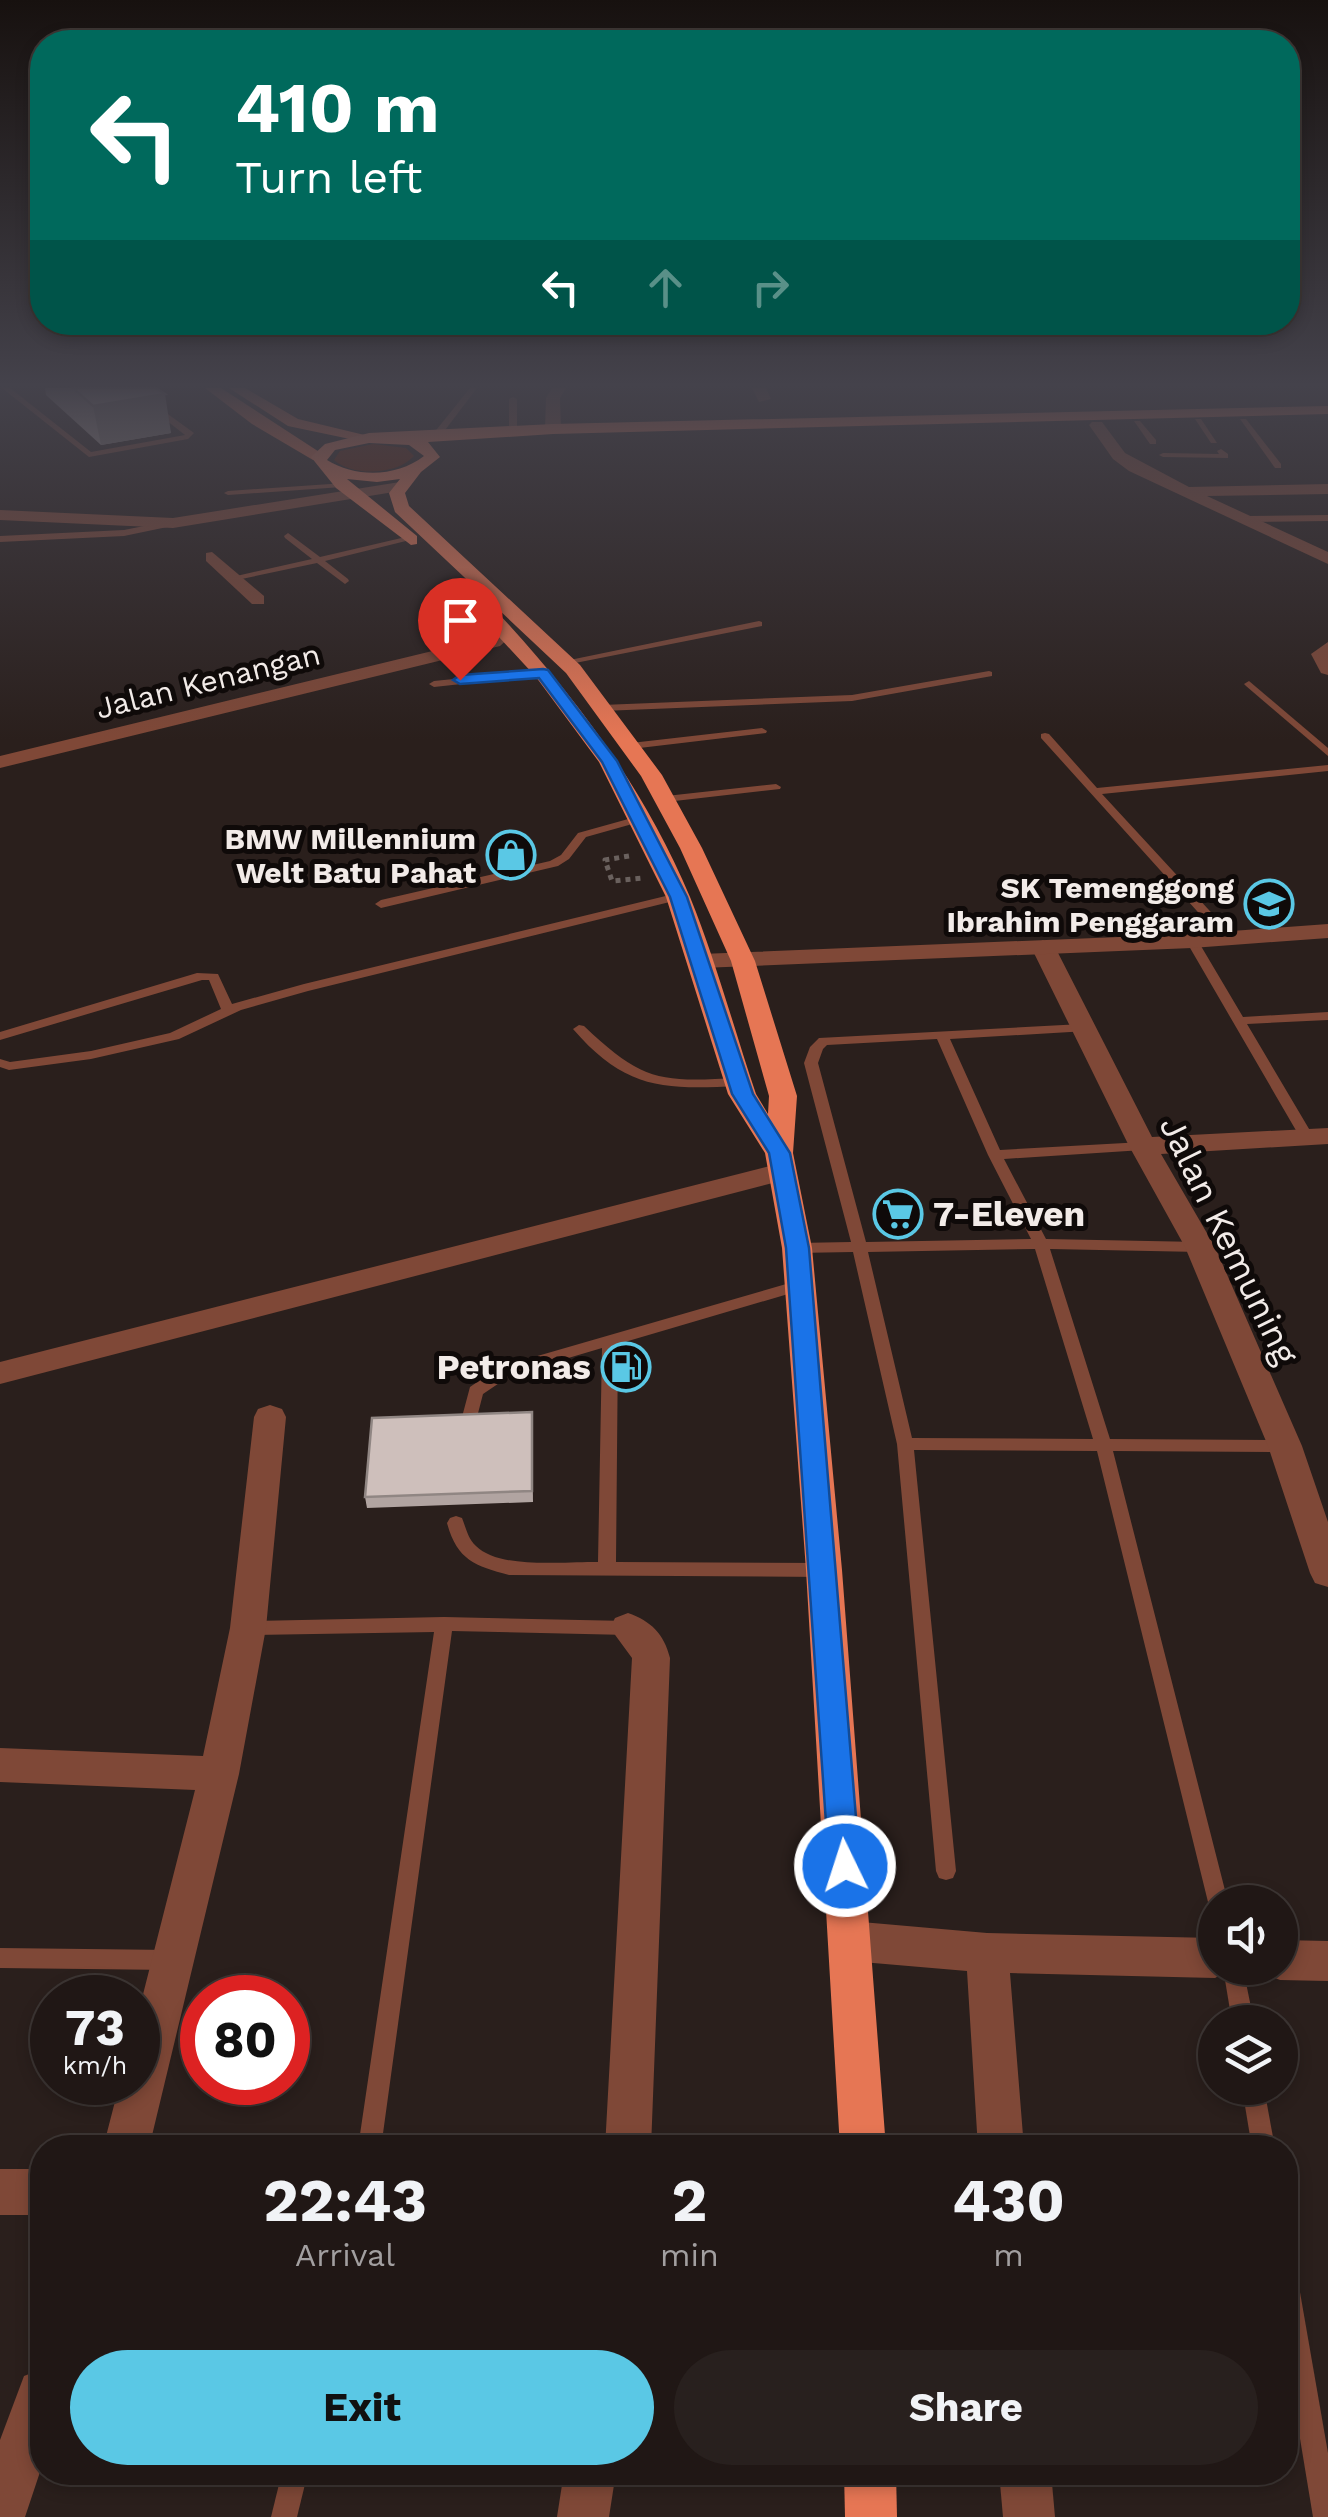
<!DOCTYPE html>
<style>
:root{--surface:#201715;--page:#28201e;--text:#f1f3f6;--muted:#a29fa0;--line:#3d3634;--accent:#5ac8e5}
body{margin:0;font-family:"Work Sans",sans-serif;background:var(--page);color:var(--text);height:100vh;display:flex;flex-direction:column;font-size:38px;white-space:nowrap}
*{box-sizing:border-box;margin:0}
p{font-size:32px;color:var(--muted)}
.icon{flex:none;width:55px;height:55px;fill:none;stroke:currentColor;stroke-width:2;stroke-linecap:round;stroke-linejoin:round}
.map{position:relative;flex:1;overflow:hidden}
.drawer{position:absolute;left:30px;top:2135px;width:1268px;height:350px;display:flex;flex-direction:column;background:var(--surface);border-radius:40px;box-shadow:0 5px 15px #0003,0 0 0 2px var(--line)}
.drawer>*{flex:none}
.guide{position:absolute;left:30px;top:30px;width:1270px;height:305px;border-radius:40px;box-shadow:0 5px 15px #0003,0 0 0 2px var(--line);background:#00695c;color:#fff;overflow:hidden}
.controls{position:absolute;left:1198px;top:1885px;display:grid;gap:20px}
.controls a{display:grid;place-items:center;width:100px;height:100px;border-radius:50%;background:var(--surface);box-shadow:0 5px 15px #0003,0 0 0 2px var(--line);font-size:50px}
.speed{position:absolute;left:30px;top:1975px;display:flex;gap:20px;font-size:50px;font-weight:700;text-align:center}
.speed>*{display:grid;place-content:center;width:130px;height:130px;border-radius:50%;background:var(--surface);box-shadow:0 5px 15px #0003,0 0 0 2px var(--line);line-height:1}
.speed small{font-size:25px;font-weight:400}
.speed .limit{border:15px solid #d22;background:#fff;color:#111}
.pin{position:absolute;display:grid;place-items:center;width:85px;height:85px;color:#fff;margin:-102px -42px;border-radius:50% 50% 50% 0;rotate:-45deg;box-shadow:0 0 10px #0007}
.pin .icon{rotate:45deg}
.me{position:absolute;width:110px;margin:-55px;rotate:356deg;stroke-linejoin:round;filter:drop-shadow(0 0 8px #0008)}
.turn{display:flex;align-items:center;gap:35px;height:210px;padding:0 40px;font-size:45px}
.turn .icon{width:130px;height:130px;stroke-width:2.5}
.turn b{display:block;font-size:70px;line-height:85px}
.lanes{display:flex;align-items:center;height:95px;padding:0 40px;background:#0003;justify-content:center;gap:50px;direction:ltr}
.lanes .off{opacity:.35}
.eta{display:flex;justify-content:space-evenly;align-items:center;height:170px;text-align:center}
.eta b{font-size:60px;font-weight:700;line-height:70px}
.action{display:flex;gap:20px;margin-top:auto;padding:20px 40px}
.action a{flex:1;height:115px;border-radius:60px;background:var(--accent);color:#111;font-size:40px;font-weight:700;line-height:115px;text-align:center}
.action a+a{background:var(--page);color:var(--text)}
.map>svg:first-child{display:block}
.green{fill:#5d1e09}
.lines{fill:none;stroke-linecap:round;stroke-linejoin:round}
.path{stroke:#6a615e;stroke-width:5;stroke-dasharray:5 5;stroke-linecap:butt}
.service{fill:#7f4837;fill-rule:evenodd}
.minor{fill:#7f4837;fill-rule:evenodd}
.tertiary{fill:#7f4837;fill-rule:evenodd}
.primary{fill:#dc6946;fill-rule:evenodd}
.trunk{fill:#e67654;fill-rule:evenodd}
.wall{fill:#b1a4a1}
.shaded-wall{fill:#908683}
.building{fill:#cebfbb;stroke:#908683;stroke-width:2.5}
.route{fill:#1a73e8;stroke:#114b97;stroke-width:2.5}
.labels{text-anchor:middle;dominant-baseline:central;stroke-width:10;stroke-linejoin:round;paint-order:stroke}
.far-street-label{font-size:30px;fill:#f2ebe8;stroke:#0f0a09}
.far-poi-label{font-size:30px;font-weight:bold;fill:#f2ebe8;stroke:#0f0a09;text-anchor:end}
.poi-label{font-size:35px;font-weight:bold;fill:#f2ebe8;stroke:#0f0a09;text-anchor:start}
.street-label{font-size:35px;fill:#f2ebe8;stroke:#0f0a09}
</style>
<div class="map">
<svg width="1328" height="2517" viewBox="0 0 1328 2517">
<rect width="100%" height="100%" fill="#2a1f1c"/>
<!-- green -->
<path class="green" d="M373,444L406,448L414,456C397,475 353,477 334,460L340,451Z"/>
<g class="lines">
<!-- path -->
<polyline class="path" points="629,856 605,860 612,881 642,878"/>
<!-- service -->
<g class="service">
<polygon points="2,388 10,388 91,452 185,435 125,388 132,388 194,433 188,439 89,457"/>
<polygon points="470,388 477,388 439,438 433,438 433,434"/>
<polygon points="513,397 517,399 517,432 513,434 509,432 509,399"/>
<polygon points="1195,419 1201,419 1217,443 1211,443"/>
<polygon points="1240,419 1246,419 1281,464 1281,468 1275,468"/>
<polygon points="1134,421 1140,421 1156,440 1156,444 1150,444"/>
<polygon points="1221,449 1228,454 1228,458 1163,457 1159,455 1163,453 1219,454 1217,451"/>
<polygon points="345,483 346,485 342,487 228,495 224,493 228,491"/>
<polygon points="1328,515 1328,521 1247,522 1243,519 1247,516"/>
<polygon points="169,521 172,522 172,526 124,536 0,542 0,536 124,530"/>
<polygon points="288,533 320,557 410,536 414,539 325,561 348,579 349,581 345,584 317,563 232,581 232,577 312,559 285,538 284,536"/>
<polygon points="759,621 762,622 762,626 565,665 560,662"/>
<polygon points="543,670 548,673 546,675 434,687 429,684 434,681"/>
<polygon points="989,671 992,672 992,676 852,701 602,711 597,708 602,705 852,695"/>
<polygon points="1249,681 1328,748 1328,756 1246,686 1244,684"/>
<polygon points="762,728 767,731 766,733 631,749 626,746 631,743"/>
<polygon points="1045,733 1049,734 1097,788 1328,765 1328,771 1102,794 1232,935 1232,941 1224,941 1041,738 1041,734"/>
<polygon points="776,784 781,787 780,789 666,802 661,799 666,796"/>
<polygon points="639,816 645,819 643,821 586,837 569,859 558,866 381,908 375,904 381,900 550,861 561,855 578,833"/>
<polygon points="678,893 682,895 682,899 308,991 241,1010 179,1039 91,1059 9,1070 0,1067 0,1059 10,1062 91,1051 170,1033 221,1009 209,980 202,980 0,1040 0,1032 197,973 218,974 232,1004 304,984"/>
<polygon points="1192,937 1198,941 1243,1017 1328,1012 1328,1020 1247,1024 1315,1139 1313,1142 1308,1143 1301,1139 1186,941"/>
<path d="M1082,1024L1087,1025L1088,1028L1087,1031L950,1039L1000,1150L1143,1142L1150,1146L1143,1150L1004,1159L1046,1239L1200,1242L1207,1247L1200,1252L1050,1249L1110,1439L1285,1440L1291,1442L1293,1446L1291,1450L1285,1452L1113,1451L1228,1902H1215V1910L1211,1909L1208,1902L1097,1451L914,1450L956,1871L953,1878L946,1880L939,1878L936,1871L897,1444L853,1252L797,1253L790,1248L797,1243L851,1242L804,1063L810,1047L819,1038ZM937,1039L988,1155L1031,1239L866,1242L818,1063L823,1049L827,1045ZM1035,1249L1093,1439L912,1438L868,1252Z"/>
<path d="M579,1025L584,1026C643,1082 659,1082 738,1078L745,1082L738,1086C663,1090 625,1089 573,1029Z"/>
<path d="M800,1280L805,1281L808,1285L805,1289L618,1344L616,1562L824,1563L830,1565L833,1570L830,1575L824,1577L509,1575C475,1566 457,1560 447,1523L450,1518L456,1516L462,1518C466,1528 468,1539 476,1546C500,1570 566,1561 598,1562L602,1348L511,1375L483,1394L476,1421H464L462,1417L470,1387L499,1367Z"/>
<polygon points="444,1617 628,1621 634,1623 637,1628 634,1633 628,1635 452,1631 381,2148 358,2148 434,1632 248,1635 242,1633 239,1628 242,1623 248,1621"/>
<polygon points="0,1948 171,1950 179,1953 182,1960 179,1967 171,1970 0,1968"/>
<polygon points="1223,1968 1243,1968 1254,2022 1232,2022"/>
<polygon points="1242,2088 1264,2088 1275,2148 1252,2148"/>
<polygon points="1285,2263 1294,2266 1297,2275 1328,2453 1328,2517 1313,2517 1285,2348"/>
<polygon points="282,2472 308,2472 297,2517 271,2517"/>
</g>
<!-- minor -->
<g class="minor">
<polygon points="552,388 566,388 560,398 561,429 553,434 545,429 546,398"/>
<polygon points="752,388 766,388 771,399 759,402"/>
<polygon points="1092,422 1102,422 1125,453 1189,487 1328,484 1328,494 1207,496 1328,552 1328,564 1129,471 1113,459 1089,425"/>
<polygon points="400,482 408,487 406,490 173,528 0,520 0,510 173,518"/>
<polygon points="212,552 264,596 264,604 252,604 206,561 206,553"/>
<polygon points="506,626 515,632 500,646 0,768 0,756 486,638"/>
<polygon points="1328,642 1328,675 1321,673 1311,654"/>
<polygon points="1043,940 1055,947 1152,1137 1328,1128 1328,1144 1161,1154 1215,1247 1302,1446 1328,1522 1328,1587 1315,1583 1310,1573 1268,1446 1185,1247 1129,1146 1031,947"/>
<polygon points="782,1163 792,1166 796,1172 792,1178 0,1384 0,1362"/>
<polygon points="270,1405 282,1409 286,1417 266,1628 239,1774 149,2148 103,2148 120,2082 138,2082 138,2014 195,1790 0,1782 0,1748 203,1756 230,1628 254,1417 258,1409"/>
<path d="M628,1613C651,1621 664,1634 670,1658L651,2148H605L632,1658L610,1628L615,1618Z"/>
<polygon points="850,1921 987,1933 1215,1938 1215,1968 1232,1968 1215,1978 1010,1973 1024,2148 978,2148 967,1971 850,1961 835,1955 829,1941 835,1927"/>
<polygon points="1280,1940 1328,1941 1328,1981 1280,1980 1265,1974 1262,1968 1280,1968"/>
<rect x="0" y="2169" width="42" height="46"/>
<polygon points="42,2369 42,2466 25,2517 0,2517 0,2440 24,2376"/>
<polygon points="564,2472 616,2472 609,2517 557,2517"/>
<polygon points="999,2472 1051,2472 1055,2517 1003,2517"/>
</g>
<!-- tertiary -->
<polygon class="tertiary" points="1328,924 1328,938 1192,948 701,968 689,961 701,954 1192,934"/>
<!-- primary -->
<g class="primary">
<polygon points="205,388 221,388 327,457 313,460 252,424"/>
<polygon points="229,388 245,388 298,419 377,438 369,443 288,426"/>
</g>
<!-- trunk -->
<g class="trunk">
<path d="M1328,406V414L553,434L428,442L440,457L421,472L405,493L409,506L580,665L662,775L702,848L755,961L797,1096L793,1153L812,1248L842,1570L886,2148H840L806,1570L782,1248L765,1153L728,1094L666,897L599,762L536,677L484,621V613H498C577,698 645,790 690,897C716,961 734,1029 756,1094L768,1114L769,1096L731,961L680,848L641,776L566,673L395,512L389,493L400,479L377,482L347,479L417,536V544L411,545L336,488L311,457L325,444L369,433L553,424ZM369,443L409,445L424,456C397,477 356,478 327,460L335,450Z"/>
<polygon points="844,2472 896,2472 897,2517 845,2517"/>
</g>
</g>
<!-- wall -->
<g class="wall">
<polygon points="45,388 156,388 171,433 101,445 46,395"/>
<polygon points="532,1423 533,1502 367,1508 365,1497"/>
</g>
<!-- shaded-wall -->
<polygon class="shaded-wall" points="165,394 171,433 101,445 93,406"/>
<!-- building -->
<g class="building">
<polygon points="73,388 156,388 165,394 93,406"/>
<polygon points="532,1412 532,1491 365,1497 372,1418"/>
</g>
<!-- sky -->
<linearGradient id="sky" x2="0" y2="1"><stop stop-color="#17110f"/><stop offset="0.52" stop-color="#44424b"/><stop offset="1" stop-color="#44424b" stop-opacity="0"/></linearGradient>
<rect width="1328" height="740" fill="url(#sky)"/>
<!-- route -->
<polygon class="route" points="543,669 548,670 617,761 687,897 753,1094 790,1153 809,1248 860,1866 856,1876 845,1880 834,1876 829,1866 786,1248 769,1153 732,1094 670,897 602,762 539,678 460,684 453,680 460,675"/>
<!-- icons -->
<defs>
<g id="shop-ring" transform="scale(2.5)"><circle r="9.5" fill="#0f0a09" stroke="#5ac8e5" stroke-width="1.5"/><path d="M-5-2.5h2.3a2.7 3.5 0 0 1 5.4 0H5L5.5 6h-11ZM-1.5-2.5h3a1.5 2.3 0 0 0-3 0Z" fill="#5ac8e5"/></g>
<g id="school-ring" transform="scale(2.5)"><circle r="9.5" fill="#0f0a09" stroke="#5ac8e5" stroke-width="1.5"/><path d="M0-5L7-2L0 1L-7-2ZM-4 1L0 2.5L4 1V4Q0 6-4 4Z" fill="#5ac8e5"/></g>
<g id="supermarket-ring" transform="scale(2.5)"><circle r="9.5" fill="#0f0a09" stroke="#5ac8e5" stroke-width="1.5"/><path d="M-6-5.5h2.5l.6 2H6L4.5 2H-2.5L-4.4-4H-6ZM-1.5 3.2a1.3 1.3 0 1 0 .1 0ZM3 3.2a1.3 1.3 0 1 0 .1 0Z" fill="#5ac8e5"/></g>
<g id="fuel-ring" transform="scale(2.5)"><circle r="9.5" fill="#0f0a09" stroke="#5ac8e5" stroke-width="1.5"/><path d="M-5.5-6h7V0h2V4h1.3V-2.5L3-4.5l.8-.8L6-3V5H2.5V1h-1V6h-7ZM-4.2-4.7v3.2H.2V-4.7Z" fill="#5ac8e5"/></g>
</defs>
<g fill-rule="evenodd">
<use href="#shop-ring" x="511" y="855"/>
<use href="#school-ring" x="1269" y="904"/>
<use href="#supermarket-ring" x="898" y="1214"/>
<use href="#fuel-ring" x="626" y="1367"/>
</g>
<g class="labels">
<!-- far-street labels -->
<g class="far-street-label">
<text transform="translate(208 681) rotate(-14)">Jalan Kenangan</text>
</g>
<!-- far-poi labels -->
<g class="far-poi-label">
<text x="476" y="838">BMW Millennium<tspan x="476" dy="34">Welt Batu Pahat</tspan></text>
<text x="1234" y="887">SK Temenggong<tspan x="1234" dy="34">Ibrahim Penggaram</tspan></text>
</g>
<!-- poi labels -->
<g class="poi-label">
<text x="933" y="1214">7-Eleven</text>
<text x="591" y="1367" text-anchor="end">Petronas</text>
</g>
<!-- street labels -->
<g class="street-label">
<text transform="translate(1229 1240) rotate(64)">Jalan Kemuning</text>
</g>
</g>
</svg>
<div class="controls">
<a><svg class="icon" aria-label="sound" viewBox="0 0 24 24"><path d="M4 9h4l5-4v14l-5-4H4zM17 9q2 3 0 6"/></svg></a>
<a><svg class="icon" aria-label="layers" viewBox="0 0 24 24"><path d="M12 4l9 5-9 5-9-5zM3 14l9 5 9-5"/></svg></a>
</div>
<div class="speed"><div>73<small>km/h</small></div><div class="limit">80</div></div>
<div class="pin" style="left:460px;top:680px;background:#d93025"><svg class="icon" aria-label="arrive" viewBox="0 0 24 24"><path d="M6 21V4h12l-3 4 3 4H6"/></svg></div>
<svg class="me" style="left:845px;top:1866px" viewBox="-20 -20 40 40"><circle r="17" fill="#1a73e8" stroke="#fff" stroke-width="3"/><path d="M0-11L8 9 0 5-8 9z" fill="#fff"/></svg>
<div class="guide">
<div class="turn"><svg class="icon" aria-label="left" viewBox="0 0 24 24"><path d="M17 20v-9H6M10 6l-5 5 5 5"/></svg><div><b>410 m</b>Turn left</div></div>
<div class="lanes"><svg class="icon" aria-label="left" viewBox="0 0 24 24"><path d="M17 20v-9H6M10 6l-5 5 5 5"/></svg><svg class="icon off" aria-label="ahead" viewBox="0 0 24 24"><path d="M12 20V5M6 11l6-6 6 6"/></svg><svg class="icon off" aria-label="right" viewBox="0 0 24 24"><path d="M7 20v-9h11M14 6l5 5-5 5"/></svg></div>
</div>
<section class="drawer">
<div class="eta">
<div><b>22:43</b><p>Arrival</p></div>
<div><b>2</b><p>min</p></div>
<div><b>430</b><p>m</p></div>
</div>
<div class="action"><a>Exit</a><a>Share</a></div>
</section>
</div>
